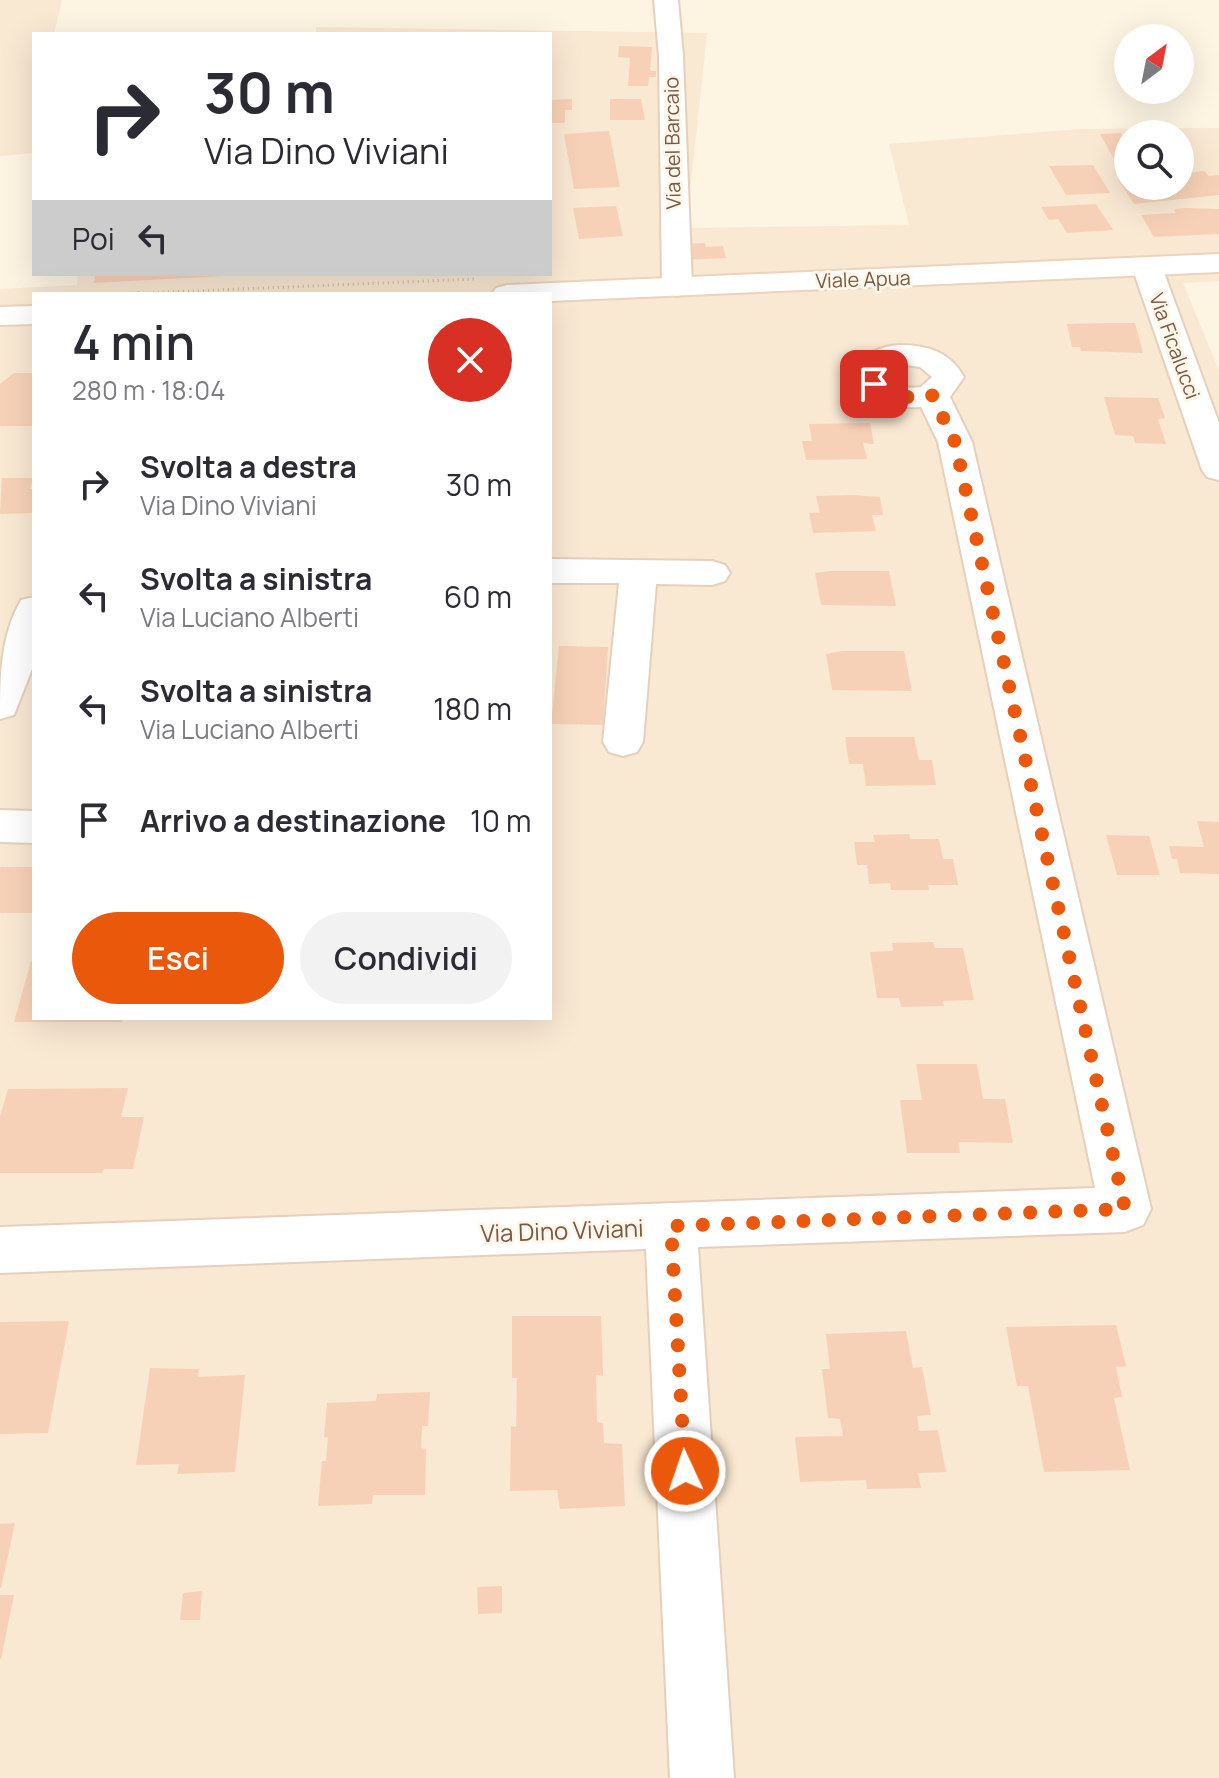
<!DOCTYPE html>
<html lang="it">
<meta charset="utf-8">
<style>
:root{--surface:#fff;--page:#f2f2f3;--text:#2b2b33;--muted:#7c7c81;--accent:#ea580c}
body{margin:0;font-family:Manrope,sans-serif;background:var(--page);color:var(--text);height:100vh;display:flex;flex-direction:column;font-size:30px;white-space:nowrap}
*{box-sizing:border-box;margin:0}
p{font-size:26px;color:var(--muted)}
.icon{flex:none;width:44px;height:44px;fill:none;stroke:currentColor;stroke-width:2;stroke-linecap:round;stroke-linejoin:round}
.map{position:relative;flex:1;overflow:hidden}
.sheet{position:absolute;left:32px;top:292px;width:520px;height:728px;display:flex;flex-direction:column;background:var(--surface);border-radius:0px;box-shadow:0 8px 32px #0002}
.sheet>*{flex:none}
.guide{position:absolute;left:32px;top:32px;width:520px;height:244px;border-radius:0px;box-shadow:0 8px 32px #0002;background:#fff;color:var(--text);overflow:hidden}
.needle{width:52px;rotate:32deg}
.fabs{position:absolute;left:1114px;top:24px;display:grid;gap:16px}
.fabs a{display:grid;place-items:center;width:80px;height:80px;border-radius:50%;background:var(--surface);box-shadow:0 8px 32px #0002;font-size:40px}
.pin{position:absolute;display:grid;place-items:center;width:68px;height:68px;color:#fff;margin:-34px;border-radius:16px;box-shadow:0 4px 12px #0006}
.me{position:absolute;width:88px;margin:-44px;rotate:357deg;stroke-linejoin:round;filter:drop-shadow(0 0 6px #0008)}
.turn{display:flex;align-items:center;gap:28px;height:168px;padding:0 40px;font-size:36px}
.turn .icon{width:104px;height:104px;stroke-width:2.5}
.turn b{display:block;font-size:56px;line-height:68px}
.then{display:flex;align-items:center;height:76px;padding:0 40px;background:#0003;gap:16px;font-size:30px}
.round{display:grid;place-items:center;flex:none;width:84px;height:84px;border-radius:42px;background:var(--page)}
.headline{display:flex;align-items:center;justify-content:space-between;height:136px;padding:0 40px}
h1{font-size:48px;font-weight:600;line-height:60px}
.button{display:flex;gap:16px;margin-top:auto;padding:16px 40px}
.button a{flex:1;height:92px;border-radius:48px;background:var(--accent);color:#fff;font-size:32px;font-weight:600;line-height:92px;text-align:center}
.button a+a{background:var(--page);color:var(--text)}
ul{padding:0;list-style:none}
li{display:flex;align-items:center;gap:24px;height:112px;padding:0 40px}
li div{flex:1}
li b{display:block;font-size:30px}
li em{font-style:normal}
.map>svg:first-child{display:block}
.residential{fill:#f9e8d2;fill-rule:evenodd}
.building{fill:#f7d1b7}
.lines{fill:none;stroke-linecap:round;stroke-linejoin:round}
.street-casing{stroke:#e4d0bc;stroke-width:4}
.secondary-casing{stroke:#ebd3bc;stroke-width:4}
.path-far1{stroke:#dcb49a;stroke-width:3;stroke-dasharray:1 4;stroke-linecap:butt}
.path{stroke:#dcb49a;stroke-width:4;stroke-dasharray:2 5;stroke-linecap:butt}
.street{fill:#fff;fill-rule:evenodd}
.secondary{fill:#fff;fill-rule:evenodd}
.route{stroke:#ea580c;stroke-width:14;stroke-dasharray:0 25.2}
.labels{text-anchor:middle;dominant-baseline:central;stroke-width:6;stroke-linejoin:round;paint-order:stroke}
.far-street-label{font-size:20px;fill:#795846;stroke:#fff7ea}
.street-label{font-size:24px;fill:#795846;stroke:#fff7ea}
</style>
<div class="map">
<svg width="1219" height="1778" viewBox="0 0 1219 1778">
<rect width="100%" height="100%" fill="#fef4e2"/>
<!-- residential -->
<g class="residential">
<polygon points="0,0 62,0 54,34 34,34 34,153 0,156"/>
<path d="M316,27L707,33L686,228L909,225L889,144L1081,129L1219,128V281L1183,283L1219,371V1778H0V289L77,285L78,274H550V34H316ZM1128,134H1180V186H1128ZM34,294H550V1018H34Z"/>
</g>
<!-- building -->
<g class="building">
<polygon points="619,46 652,47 650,71 656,71 656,77 649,77 648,86 628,86 630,58 618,57"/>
<polygon points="572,99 572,110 565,110 565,123 550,123 550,100"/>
<polygon points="610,99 641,99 645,120 610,120"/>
<polygon points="609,131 620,187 574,189 564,134"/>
<polygon points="1121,133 1128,146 1128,159 1114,159 1100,134"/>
<polygon points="1093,165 1110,193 1066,195 1049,166"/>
<polygon points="1204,171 1209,176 1219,175 1219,195 1134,204 1119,181 1128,180 1128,186 1180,186 1180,174"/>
<polygon points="1096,204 1113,230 1067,233 1058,219 1049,220 1041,207"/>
<polygon points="616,206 623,236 579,239 573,208"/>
<polygon points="1186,208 1219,209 1219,234 1154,237 1141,215 1176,213 1174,209"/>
<polygon points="705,243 706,247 723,246 726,258 683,260 682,244"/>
<polygon points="95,274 223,274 223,276 94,283"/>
<polygon points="1105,323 1135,323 1143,353 1081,351 1080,347 1072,347 1067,324"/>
<polygon points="14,373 34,373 34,426 0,426 0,384"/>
<polygon points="1104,397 1158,398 1165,418 1158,419 1166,444 1135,443 1133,436 1115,435"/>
<polygon points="870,423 874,444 863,443 867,459 806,460 802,441 812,441 809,424"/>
<polygon points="2,478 33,478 30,489 34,489 34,513 0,514"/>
<polygon points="852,495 880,497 883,515 872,515 876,531 813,533 809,513 820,513 816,496"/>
<polygon points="830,571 889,571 896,606 821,605 815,573"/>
<polygon points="559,646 608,647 603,725 551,724"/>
<polygon points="842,651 904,651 912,691 832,690 826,654"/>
<polygon points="845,737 914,737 919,760 932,760 936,785 866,786 863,764 849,764"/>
<polygon points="1197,821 1219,822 1219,874 1180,873 1177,859 1172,859 1169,846 1204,847"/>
<polygon points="909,834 910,839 939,839 943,859 953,859 958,885 928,885 929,890 891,890 890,883 869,884 867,865 857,865 854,842 875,842 873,835"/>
<polygon points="1106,835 1149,836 1160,875 1117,875"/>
<rect x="0" y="867" width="34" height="46"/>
<polygon points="933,942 935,948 963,948 974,1000 943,1001 944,1006 901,1007 899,998 877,998 870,952 893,951 892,943"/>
<polygon points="31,961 34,961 34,1018 123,1018 122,1022 14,1022"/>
<polygon points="916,1064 977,1064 983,1099 1005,1099 1013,1143 958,1142 960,1153 907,1153 900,1100 922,1100"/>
<polygon points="128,1088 121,1117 144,1117 133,1169 104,1169 102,1173 0,1173 0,1117 8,1089"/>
<polygon points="512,1316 601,1316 603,1376 596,1375 597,1422 603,1423 604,1443 622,1444 625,1506 560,1509 557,1490 510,1491 511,1426 516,1427 517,1378 512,1378"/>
<polygon points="69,1321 48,1433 0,1434 0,1322"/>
<polygon points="1116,1325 1126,1366 1116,1367 1122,1397 1114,1398 1130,1470 1044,1472 1028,1386 1017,1386 1006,1327"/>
<polygon points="906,1331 913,1368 922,1367 931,1415 917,1416 919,1431 938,1430 946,1472 918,1473 921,1488 867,1489 866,1480 800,1482 795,1437 843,1436 840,1419 828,1418 822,1369 830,1369 826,1334"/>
<polygon points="150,1368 199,1369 198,1377 245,1375 235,1472 177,1474 179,1464 136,1465"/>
<polygon points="430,1392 428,1426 422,1426 421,1448 426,1449 425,1495 373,1495 372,1504 318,1506 322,1461 326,1461 328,1437 324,1437 327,1403 376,1401 377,1394"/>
<polygon points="15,1523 1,1588 0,1588 0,1524"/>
<polygon points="502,1586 502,1613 478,1614 477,1587"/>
<polygon points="202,1591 200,1620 180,1620 183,1593"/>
<polygon points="0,1595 14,1595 1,1659 0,1659"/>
</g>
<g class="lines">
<!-- street casing -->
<g class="street-casing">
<g id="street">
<polygon points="654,0 678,0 683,56 692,287 688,293 677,296 666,293 662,287 659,56"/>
<polygon points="1147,258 1158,261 1162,267 1219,423 1219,480 1207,477 1202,470 1132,267 1136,261"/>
<path d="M900,345C928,345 950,352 964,377L950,397L972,442L1151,1209L1143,1225L1125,1232L698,1247L734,1778H670L646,1249L0,1273V1227L1095,1188L938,442L921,407C891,409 863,400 853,370C864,354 880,346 900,345ZM898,364L920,367L932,377L921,387C905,389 891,387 885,370Z"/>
<polygon points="550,559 712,561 725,565 730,573 725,581 712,585 656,584 643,742 637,752 623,756 609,752 603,742 619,583 550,583"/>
<path d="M34,597V664L14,715L0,719C0,677 0,637 21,600Z"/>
<polygon points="0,810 34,811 34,843 0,842"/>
</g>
</g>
<!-- secondary casing -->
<g class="secondary-casing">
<g id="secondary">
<polygon points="1219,254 1219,272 550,301 550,294 492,294 496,288 507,285"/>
<polygon points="34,306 34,324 0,325 0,307"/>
</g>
</g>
<!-- path-far1 -->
<polyline class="path-far1" points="123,294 475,279"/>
<!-- path -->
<polyline class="path" points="123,294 142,293"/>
<!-- street -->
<use href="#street" class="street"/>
<!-- secondary -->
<use href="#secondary" class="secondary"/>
</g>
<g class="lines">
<!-- route -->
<path class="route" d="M685,1471L671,1226L1125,1209L955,442L932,395C910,400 892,397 874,384"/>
</g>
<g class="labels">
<!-- far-street labels -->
<g class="far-street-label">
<text transform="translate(672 143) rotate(-91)">Via del Barcaio</text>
<text transform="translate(863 279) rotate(-2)">Viale Apua</text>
<text transform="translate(1175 346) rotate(70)">Via Ficalucci</text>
</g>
<!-- street labels -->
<g class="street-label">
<text transform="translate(562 1230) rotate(-2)">Via Dino Viviani</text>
</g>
</g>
</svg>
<div class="fabs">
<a><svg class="needle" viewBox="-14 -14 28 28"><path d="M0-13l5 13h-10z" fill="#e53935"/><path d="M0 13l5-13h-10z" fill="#7c7c81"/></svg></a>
<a><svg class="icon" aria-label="search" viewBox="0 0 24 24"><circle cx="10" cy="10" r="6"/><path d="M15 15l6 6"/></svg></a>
</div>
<div class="pin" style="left:874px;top:384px;background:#d93025"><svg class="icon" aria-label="arrive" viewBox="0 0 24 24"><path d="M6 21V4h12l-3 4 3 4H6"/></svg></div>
<svg class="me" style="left:685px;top:1471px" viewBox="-20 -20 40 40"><circle r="17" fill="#ea580c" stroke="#fff" stroke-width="3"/><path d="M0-11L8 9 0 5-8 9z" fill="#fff"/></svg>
<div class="guide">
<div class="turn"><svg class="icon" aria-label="right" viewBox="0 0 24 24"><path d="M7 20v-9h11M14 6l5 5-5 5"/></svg><div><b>30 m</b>Via Dino Viviani</div></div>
<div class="then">Poi<svg class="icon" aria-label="left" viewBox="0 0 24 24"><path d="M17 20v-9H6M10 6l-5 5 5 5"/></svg></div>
</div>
<section class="sheet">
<div class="headline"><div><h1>4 min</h1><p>280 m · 18:04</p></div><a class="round" style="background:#d93025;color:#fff"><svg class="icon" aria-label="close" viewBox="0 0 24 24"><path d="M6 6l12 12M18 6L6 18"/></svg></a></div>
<ul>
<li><svg class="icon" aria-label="right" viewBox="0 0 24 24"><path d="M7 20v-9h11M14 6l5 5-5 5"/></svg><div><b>Svolta a destra</b><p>Via Dino Viviani</p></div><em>30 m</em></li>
<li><svg class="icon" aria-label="left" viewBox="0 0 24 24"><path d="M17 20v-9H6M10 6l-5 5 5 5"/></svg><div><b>Svolta a sinistra</b><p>Via Luciano Alberti</p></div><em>60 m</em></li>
<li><svg class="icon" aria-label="left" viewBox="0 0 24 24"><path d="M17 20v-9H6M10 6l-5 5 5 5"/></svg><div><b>Svolta a sinistra</b><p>Via Luciano Alberti</p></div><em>180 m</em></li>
<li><svg class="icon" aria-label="arrive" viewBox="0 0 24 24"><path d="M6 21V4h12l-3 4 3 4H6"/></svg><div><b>Arrivo a destinazione</b></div><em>10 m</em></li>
</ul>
<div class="button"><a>Esci</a><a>Condividi</a></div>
</section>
</div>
